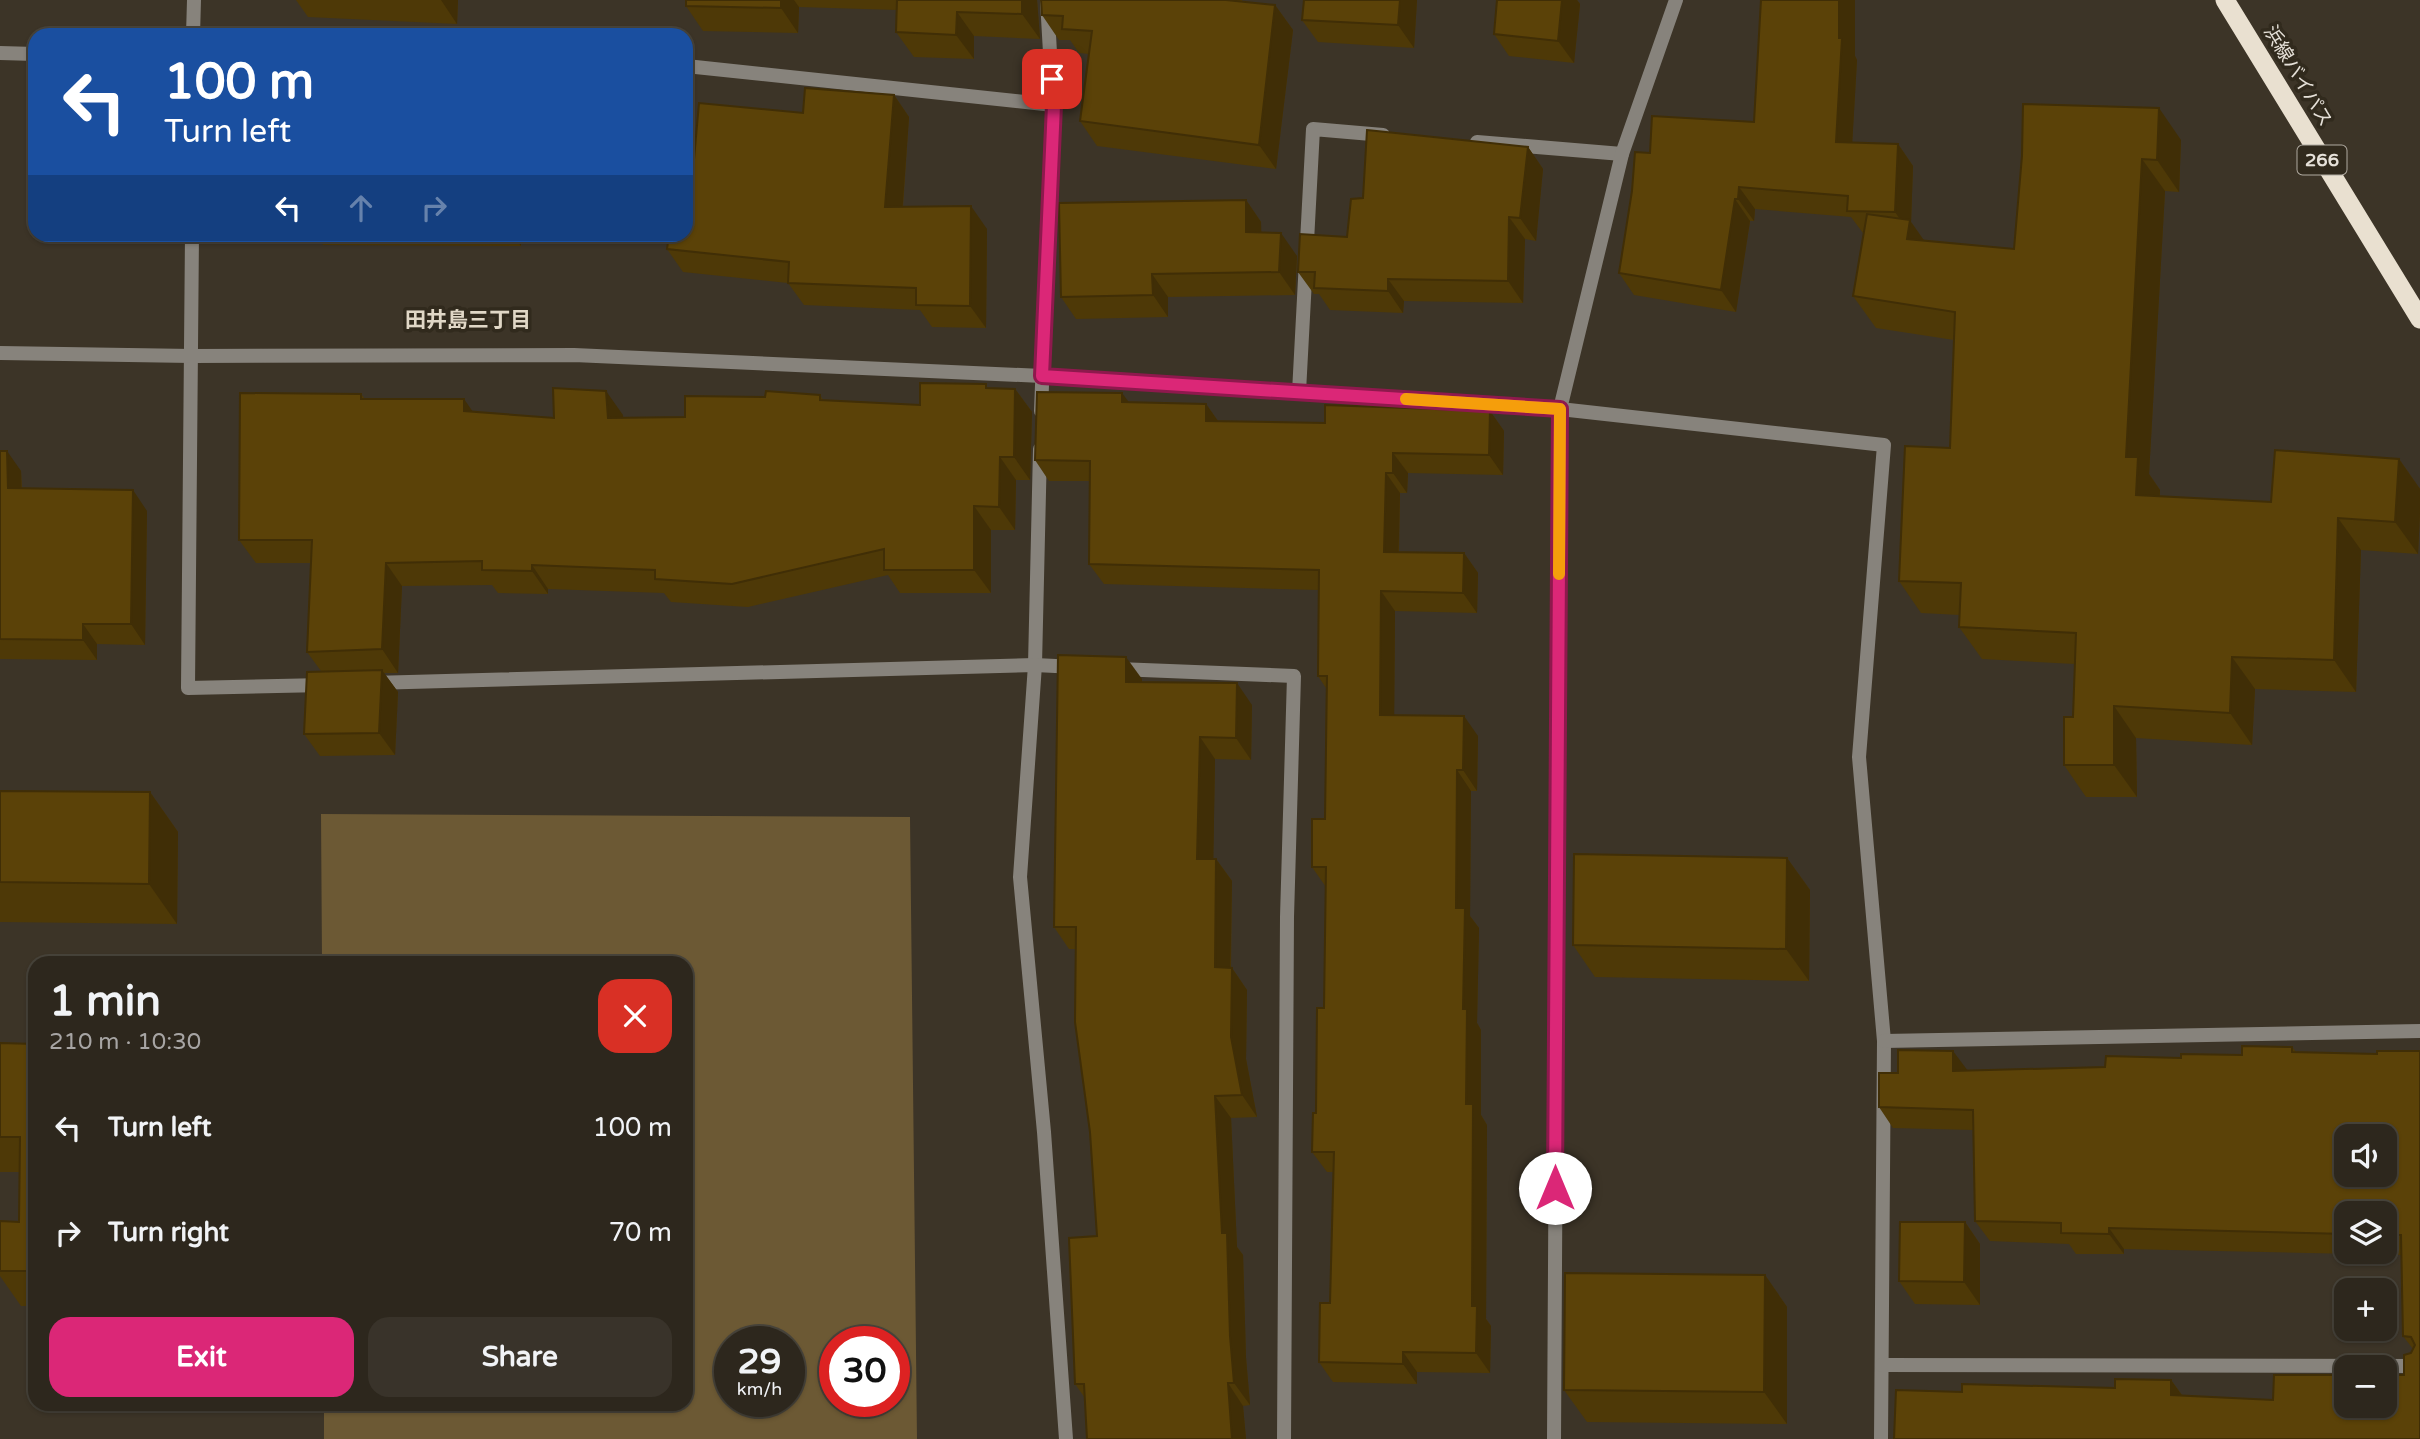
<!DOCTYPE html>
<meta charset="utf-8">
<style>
:root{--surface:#2d271d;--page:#39332a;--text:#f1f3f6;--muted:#a7a5a4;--line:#48443b;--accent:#db2777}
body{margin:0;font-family:"Varela Round","Noto Sans JP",sans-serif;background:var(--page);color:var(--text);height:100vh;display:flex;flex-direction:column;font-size:26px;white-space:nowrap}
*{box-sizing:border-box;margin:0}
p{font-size:23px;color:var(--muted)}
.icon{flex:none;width:38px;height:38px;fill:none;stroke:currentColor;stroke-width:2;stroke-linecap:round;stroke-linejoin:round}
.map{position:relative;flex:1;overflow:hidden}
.side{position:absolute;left:28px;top:956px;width:665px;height:455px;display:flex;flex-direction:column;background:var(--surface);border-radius:21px;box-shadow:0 2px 5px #0004,0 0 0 2px var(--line)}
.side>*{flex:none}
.banner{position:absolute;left:28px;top:28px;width:665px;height:214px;border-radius:21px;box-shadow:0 2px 5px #0004,0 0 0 2px var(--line);background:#1a4fa0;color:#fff;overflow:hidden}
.buttons{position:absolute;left:2334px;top:1124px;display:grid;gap:14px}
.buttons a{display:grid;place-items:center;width:63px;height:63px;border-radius:14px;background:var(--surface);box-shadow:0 2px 5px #0004,0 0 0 2px var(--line);font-size:35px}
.speed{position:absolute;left:714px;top:1326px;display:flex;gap:14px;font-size:35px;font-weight:700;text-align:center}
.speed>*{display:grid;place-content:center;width:91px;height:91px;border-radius:50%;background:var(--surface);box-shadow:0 2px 5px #0004,0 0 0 2px var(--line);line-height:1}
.speed small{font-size:18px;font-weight:400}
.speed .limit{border:10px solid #d22;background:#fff;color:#111}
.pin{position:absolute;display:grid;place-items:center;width:60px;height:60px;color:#fff;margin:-30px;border-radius:14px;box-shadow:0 4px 10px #0006}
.me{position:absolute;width:77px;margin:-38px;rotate:0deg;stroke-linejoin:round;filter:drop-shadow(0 0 5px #0008)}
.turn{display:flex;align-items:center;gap:24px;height:147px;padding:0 21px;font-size:32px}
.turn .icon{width:91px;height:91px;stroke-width:2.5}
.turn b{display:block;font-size:49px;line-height:60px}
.lanes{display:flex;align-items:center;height:66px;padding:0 21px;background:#0003;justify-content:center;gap:35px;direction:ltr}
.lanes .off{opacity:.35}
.round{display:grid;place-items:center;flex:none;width:74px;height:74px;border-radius:21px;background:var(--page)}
.summary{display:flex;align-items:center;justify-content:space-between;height:119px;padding:0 21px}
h1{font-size:42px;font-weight:700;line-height:52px}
.action{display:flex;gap:14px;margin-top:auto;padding:14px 21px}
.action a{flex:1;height:80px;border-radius:21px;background:var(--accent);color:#fff;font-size:28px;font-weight:700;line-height:80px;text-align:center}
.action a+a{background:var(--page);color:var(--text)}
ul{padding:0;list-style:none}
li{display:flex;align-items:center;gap:21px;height:105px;padding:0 21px}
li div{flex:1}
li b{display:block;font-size:26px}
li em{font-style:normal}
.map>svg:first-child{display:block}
.green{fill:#6c5934;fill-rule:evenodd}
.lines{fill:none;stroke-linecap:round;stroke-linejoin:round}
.minor{stroke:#87837c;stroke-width:14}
.trunk{stroke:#e9e0d0;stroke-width:19}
.wall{fill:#4e3907;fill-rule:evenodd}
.shaded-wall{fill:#402e06}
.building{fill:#5b4208;stroke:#402e06;stroke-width:2;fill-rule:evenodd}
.route-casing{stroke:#8e194d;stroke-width:18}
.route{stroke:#db2777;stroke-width:12}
.slow{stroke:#f59e0b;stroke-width:12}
.labels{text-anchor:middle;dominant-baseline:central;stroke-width:7;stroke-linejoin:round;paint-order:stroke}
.shield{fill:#312a1d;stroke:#b0aaa1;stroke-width:2}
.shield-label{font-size:18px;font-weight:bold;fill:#e6e1d9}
.street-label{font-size:19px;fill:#e6e1d9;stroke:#312a1d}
.neighbourhood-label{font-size:21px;font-weight:bold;fill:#e0d7c6;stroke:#312a1d}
</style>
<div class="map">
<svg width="2420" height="1439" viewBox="0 0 2420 1439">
<rect width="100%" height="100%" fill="#3c3427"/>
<!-- green -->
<path class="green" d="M321,814L910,817L917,1439H324V1404H686V962H322ZM730,1342H789V1402H730ZM894,1342V1402H835V1342Z"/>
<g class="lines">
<!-- minor -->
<g class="minor">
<polyline points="193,35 194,0"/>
<polyline points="0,53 35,54"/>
<polyline points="686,66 1053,105"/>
<polyline points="1477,142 1622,154"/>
<polyline points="192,234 188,688 324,685"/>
<polyline points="0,353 192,356 574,355 1042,376 1560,409 1884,445 1859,757 1884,1041 1881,1439"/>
<polyline points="1299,392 1313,129 1383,135"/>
<polyline points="1041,411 1053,105 1047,0"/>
<polyline points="1040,449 1035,665 1020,877 1044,1132 1066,1439"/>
<polyline points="1118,669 1294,676 1287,917 1284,1439"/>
<polyline points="372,683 1035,665 1076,667"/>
<polyline points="1884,1041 2420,1031"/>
<polyline points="1882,1365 2420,1366"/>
<polyline points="1554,1439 1560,409 1622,154 1676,0"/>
</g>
<!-- trunk -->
<polyline class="trunk" points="2225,0 2420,319"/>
</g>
<!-- wall -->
<g class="wall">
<polygon points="296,0 458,0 457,24 308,17"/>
<polygon points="686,0 1037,0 1040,39 974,36 974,59 914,57 896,32 897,10 799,7 798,33 703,31 686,6"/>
<polygon points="1041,0 1242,0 1242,2 1275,5 1293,30 1276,169 1097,146 1080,121 1089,54 1079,53 1070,40 1059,40 1042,15"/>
<polygon points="1304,0 1417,0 1414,48 1318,42 1302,20"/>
<polygon points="1497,0 1577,0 1580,4 1574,63 1509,56 1494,34"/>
<polygon points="1761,0 1855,0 1855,56 1857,60 1852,143 1898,144 1913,166 1911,222 1924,241 2014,249 2022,156 2181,140 2179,192 2165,191 2149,474 2160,490 2160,497 2271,502 2399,459 2420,489 2420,513 2418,554 2361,550 2356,692 2255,689 2252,745 2136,738 2137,797 2086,797 2064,765 2073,717 2075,664 1982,659 1959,627 1960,615 1921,613 1899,581 1950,448 1954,340 1876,328 1853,296 1864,233 1863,233 1851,217 1755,209 1754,221 1750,221 1736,312 1634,295 1619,273 1650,153 1754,122"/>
<polygon points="894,95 909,117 903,207 987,229 986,328 932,327 920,310 804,305 788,283 683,272 667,249 803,113"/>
<polygon points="1528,147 1543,169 1536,241 1525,239 1523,303 1404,301 1403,313 1330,310 1319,294 1314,294 1298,272 1347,237 1363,198"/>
<polygon points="1246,200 1261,222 1261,233 1297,256 1295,295 1168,297 1168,317 1076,319 1061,297"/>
<polygon points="316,234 521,234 521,246 323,245"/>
<polygon points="989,388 1015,389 1032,412 1030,480 1016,480 1015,530 991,530 991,593 900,593 888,575 748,607 671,602 664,593 548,589 548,594 498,593 492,585 402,586 398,673 384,673 398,692 395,755 320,756 304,734 321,671 307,652 311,563 256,563 239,540 361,394 365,399 473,412 554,418 623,415 623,418 685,417 765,397 820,395 823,400 920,405"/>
<polygon points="1128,402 1206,404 1218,421 1325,423 1490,411 1504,431 1503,475 1408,473 1407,493 1400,493 1399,552 1464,553 1478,573 1477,613 1395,611 1394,715 1478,736 1477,791 1471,791 1470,916 1479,928 1477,1023 1481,1030 1481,1115 1487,1125 1486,1319 1491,1326 1490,1373 1417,1372 1417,1384 1333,1382 1319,1362 1330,1303 1333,1172 1327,1172 1312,1152 1324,1008 1326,887 1312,867 1325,819 1326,688 1318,676 1319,590 1104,584 1089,564 1090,481 1049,481 1035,460"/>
<polygon points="0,451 21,471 22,488 147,511 145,645 97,644 97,660 0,659"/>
<polygon points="1142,679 1142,682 1252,705 1251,760 1215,759 1213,859 1216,859 1232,881 1231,968 1232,968 1247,990 1246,1059 1257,1117 1231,1118 1237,1247 1243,1255 1246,1358 1250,1405 1243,1406 1246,1439 1087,1439 1085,1398 1075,1384 1097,1236 1076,949 1069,949 1054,927"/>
<polygon points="0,791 150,792 178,832 177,924 0,922"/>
<polygon points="1787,858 1810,890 1809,981 1595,977 1573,945"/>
<polygon points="0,1043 35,1044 35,1306 21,1306 0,1276 0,1221 19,1222 20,1172 0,1172"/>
<path d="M2292,1047L2296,1052L2377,1054L2420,1051V1439L1962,1392L2115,1388L2171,1380L2182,1395L2273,1400L2404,1375L2413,1349L2403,1336L2401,1255L2124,1249V1254H2076L2069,1244L1990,1241L1975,1221L1974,1130L1893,1128L1879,1107L1967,1071L2105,1067L2181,1058L2242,1055ZM2347,1213H2385V1251H2347Z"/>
<polygon points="1965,1222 1980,1244 1980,1305 1915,1304 1899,1281"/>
<polygon points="1765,1275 1787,1307 1787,1424 1587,1422 1564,1390"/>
</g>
<!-- shaded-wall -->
<g class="shaded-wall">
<polygon points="441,0 458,0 457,24"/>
<polygon points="781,0 794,0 799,7 798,33 781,8"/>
<polygon points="1022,0 1037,0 1040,39 1022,14"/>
<polygon points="1400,0 1417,0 1414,48 1398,25"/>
<polygon points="1562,0 1577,0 1580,4 1574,63 1558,41"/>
<polygon points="1839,0 1855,0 1855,56 1857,60 1851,164 1836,142"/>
<polygon points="1275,5 1293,30 1276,169 1259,145"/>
<polygon points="957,12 974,36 974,59 956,35"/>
<polygon points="894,95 909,117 901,229 885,207"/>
<polygon points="2159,108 2181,140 2179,192 2157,160"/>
<polygon points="1898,144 1913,166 1911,222 1933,253 1907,239 1908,231 1895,212"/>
<polygon points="1528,147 1543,169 1536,241 1520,218"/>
<polygon points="2142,159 2165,191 2149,474 2160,490 2158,528 2136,495 2126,457"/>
<polygon points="1739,187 1755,209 1754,221 1738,199"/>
<polygon points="1735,199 1750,221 1736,312 1721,290"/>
<polygon points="1246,200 1261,222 1262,254 1246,232"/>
<polygon points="971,206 987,229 986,328 970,306"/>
<polygon points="1509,217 1525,239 1523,303 1508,281"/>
<polygon points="1281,233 1297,256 1295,295 1279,272"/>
<polygon points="513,234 521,234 521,246"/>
<polygon points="1152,274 1168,297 1168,317 1153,295"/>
<polygon points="1388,279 1404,301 1403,313 1388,291"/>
<polygon points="1015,389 1032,412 1030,480 1014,457"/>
<polygon points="606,391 623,415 624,441 608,418"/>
<polygon points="1122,393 1137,413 1122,402"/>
<polygon points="464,399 480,422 464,411"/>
<polygon points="1206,404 1220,424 1206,421"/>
<polygon points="1490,411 1504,431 1503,475 1489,455"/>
<polygon points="7,451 21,471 22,508 8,488"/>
<polygon points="1393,453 1408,473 1407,493 1393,473"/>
<polygon points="1000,457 1016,480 1015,530 999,507"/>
<polygon points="2399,459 2420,489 2420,513 2418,554 2395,522"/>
<polygon points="1386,473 1400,493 1398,572 1384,552"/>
<polygon points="133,490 147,511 145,645 131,624"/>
<polygon points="974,506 991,530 991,593 974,570"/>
<polygon points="2338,518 2361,550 2356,692 2334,660"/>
<polygon points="1464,553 1478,573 1477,613 1463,593"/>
<polygon points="386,563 402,586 398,673 382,649"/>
<polygon points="532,565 548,589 548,594 532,571"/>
<polygon points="1381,591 1395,611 1394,735 1380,715"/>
<polygon points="83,624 97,644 97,660 83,640"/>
<polygon points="1126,657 1142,679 1141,704 1126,682"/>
<polygon points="2232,657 2255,689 2252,745 2230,713"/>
<polygon points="382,670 398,692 395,755 379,733"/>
<polygon points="1237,683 1252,705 1251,760 1236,738"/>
<polygon points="2114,706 2136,738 2137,797 2114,765"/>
<polygon points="1464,716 1478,736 1477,791 1463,770"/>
<polygon points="1200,737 1215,759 1213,881 1197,859"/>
<polygon points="1457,770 1471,791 1470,916 1479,928 1477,1023 1481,1030 1481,1115 1487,1125 1486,1319 1491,1326 1490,1373 1476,1353 1472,1306 1466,1104 1456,908"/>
<polygon points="150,792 178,832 177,924 149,884"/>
<polygon points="1787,858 1810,890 1809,981 1786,949"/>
<polygon points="1216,859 1232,881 1230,989 1215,967"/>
<polygon points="1232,968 1247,990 1246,1059 1257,1117 1242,1095 1231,1037"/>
<polygon points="1953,1051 1968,1071 1953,1071"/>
<polygon points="1215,1096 1231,1118 1237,1247 1243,1255 1246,1358 1250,1405 1234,1383 1222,1233"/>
<polygon points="1965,1222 1980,1244 1980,1305 1964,1282"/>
<polygon points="2109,1228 2124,1249 2124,1254 2109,1234"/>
<polygon points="1765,1275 1787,1307 1787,1424 1764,1392"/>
<polygon points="1403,1352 1417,1372 1417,1384 1403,1364"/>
<polygon points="2171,1380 2186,1401 2171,1395"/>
<polygon points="1228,1383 1243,1406 1246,1439 1232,1439"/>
</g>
<!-- building -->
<g class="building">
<polygon points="686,0 781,0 781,8 686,6"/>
<polygon points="897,0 1022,0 1022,14 957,12 956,35 896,32"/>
<polygon points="1041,0 1226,0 1275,5 1259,145 1080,121 1092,31 1062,29 1063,16 1042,15"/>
<polygon points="1304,0 1400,0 1398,25 1302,20"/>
<polygon points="1497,0 1562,0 1558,41 1494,34"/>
<polygon points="1761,0 1839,0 1839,38 1842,38 1836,142 1898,144 1895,212 1847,211 1848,196 1739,187 1738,199 1735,199 1721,290 1619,273 1632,191 1635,152 1650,153 1652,116 1754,122"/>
<polygon points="805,88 894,95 885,207 971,206 970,306 916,305 916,288 788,283 789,262 667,249 669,234 686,234 686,204 690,204 699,103 803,113"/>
<polygon points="2023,104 2159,108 2157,160 2142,159 2126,457 2138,457 2136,495 2271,502 2275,450 2399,459 2395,522 2338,518 2334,660 2232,657 2230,713 2114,706 2114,765 2064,765 2064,717 2073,717 2076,633 1959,627 1961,583 1899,581 1905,446 1950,448 1955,312 1853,296 1867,214 1910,220 1907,239 2014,249 2022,156"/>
<polygon points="1367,130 1528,147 1520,218 1509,217 1508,281 1388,279 1388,291 1314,288 1315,272 1298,272 1300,234 1347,237 1351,199 1363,198"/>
<polygon points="1246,200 1246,232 1281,233 1279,272 1152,274 1153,295 1061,297 1059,203"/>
<polygon points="920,383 986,384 986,388 1015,389 1014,457 1000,457 999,507 974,506 974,570 884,570 884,549 732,584 655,579 655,570 532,565 532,571 482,570 482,561 386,563 382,649 307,652 312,540 239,540 240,393 361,394 361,399 464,399 464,411 554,418 553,388 606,391 608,418 685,417 685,396 765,397 766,391 820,395 820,400 920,405"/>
<polygon points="1037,392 1122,393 1122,402 1206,404 1206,421 1325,423 1325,405 1490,411 1489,455 1393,453 1393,473 1386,473 1384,552 1464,553 1463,593 1381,591 1380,715 1464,716 1463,770 1457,770 1456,908 1465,908 1463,1009 1467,1009 1466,1104 1473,1104 1472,1306 1477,1306 1476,1353 1403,1352 1403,1364 1319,1362 1320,1303 1330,1303 1334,1152 1312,1152 1313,1113 1316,1113 1317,1008 1324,1008 1326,867 1312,867 1312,819 1325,819 1327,676 1318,676 1319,570 1089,564 1090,461 1035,460"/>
<polygon points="0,451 7,451 8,488 133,490 131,624 83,624 83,640 0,639"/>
<polygon points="1058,655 1126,657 1126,682 1237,683 1236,738 1200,737 1197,859 1216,859 1215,967 1232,968 1231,1037 1242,1095 1215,1096 1222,1233 1227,1233 1230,1336 1234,1383 1228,1383 1232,1439 1087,1439 1084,1384 1075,1384 1069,1238 1097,1236 1090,1132 1075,1022 1076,927 1054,927"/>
<polygon points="382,670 379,733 304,734 307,672"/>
<polygon points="0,791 150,792 149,884 0,882"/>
<polygon points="1574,854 1787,858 1786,949 1573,945"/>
<polygon points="0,1043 35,1044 35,1271 0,1271 0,1221 19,1222 20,1137 0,1137"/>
<path d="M2242,1046L2292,1047V1052L2377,1054V1051H2420V1439H1894L1896,1390L1962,1392V1384L2115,1388V1379L2171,1380V1395L2273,1400L2274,1375H2347V1405H2385V1375H2404V1355L2411,1353L2415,1345L2411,1337L2403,1336L2401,1235H2385V1213H2347V1234L2109,1228V1234L2061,1233V1223L1975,1221L1973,1110L1879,1107V1073H1898V1050L1953,1051V1071L2105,1067L2106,1056L2181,1058V1054L2242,1055ZM2347,1136H2385V1174H2347Z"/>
<polygon points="1900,1222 1965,1222 1964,1282 1899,1281"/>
<polygon points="1565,1273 1765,1275 1764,1392 1564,1390"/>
</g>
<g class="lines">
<!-- route casing -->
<g class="route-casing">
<polyline id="route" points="1052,79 1054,105 1042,376 1560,409 1555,1188"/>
</g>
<!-- route -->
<use href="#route" class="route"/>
<!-- slow -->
<polyline class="slow" points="1406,399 1560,409 1559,574"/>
</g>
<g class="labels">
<!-- shield labels -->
<rect class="shield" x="2297.5" y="145.5" width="49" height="29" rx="5"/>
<g class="shield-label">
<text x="2322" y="160">266</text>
</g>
<!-- street labels -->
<g class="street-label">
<text transform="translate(2298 76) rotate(59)">浜線バイパス</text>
</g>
<!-- neighbourhood labels -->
<g class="neighbourhood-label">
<text x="468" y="320">田井島三丁目</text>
</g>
</g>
</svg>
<div class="buttons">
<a><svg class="icon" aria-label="sound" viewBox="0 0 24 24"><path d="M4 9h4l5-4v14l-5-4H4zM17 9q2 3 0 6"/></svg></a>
<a><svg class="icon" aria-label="layers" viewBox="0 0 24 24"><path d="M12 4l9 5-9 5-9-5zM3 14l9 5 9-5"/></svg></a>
<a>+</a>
<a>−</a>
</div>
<div class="speed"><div>29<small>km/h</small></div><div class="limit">30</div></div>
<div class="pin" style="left:1052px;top:79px;background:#d93025"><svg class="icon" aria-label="arrive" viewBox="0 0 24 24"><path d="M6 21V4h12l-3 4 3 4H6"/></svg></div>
<svg class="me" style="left:1555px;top:1188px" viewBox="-20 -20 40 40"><circle r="19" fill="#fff"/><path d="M0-13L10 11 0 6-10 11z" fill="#db2777"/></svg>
<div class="banner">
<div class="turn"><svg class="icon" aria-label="left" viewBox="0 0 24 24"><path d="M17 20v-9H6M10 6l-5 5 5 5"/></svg><div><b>100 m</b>Turn left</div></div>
<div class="lanes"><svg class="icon" aria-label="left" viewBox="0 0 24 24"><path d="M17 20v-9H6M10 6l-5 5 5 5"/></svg><svg class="icon off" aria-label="ahead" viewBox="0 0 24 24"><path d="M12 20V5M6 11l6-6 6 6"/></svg><svg class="icon off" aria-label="right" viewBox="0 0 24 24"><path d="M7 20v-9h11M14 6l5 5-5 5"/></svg></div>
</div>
<section class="side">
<div class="summary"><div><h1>1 min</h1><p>210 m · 10:30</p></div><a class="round" style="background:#d93025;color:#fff"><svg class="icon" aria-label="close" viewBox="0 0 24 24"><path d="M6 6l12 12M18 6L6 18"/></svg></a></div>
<ul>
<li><svg class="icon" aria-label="left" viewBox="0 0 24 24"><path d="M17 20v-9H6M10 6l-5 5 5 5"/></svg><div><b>Turn left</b></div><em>100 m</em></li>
<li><svg class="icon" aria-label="right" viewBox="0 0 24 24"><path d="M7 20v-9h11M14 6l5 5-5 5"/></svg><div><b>Turn right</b></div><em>70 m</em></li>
</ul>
<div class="action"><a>Exit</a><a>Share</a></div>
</section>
</div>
